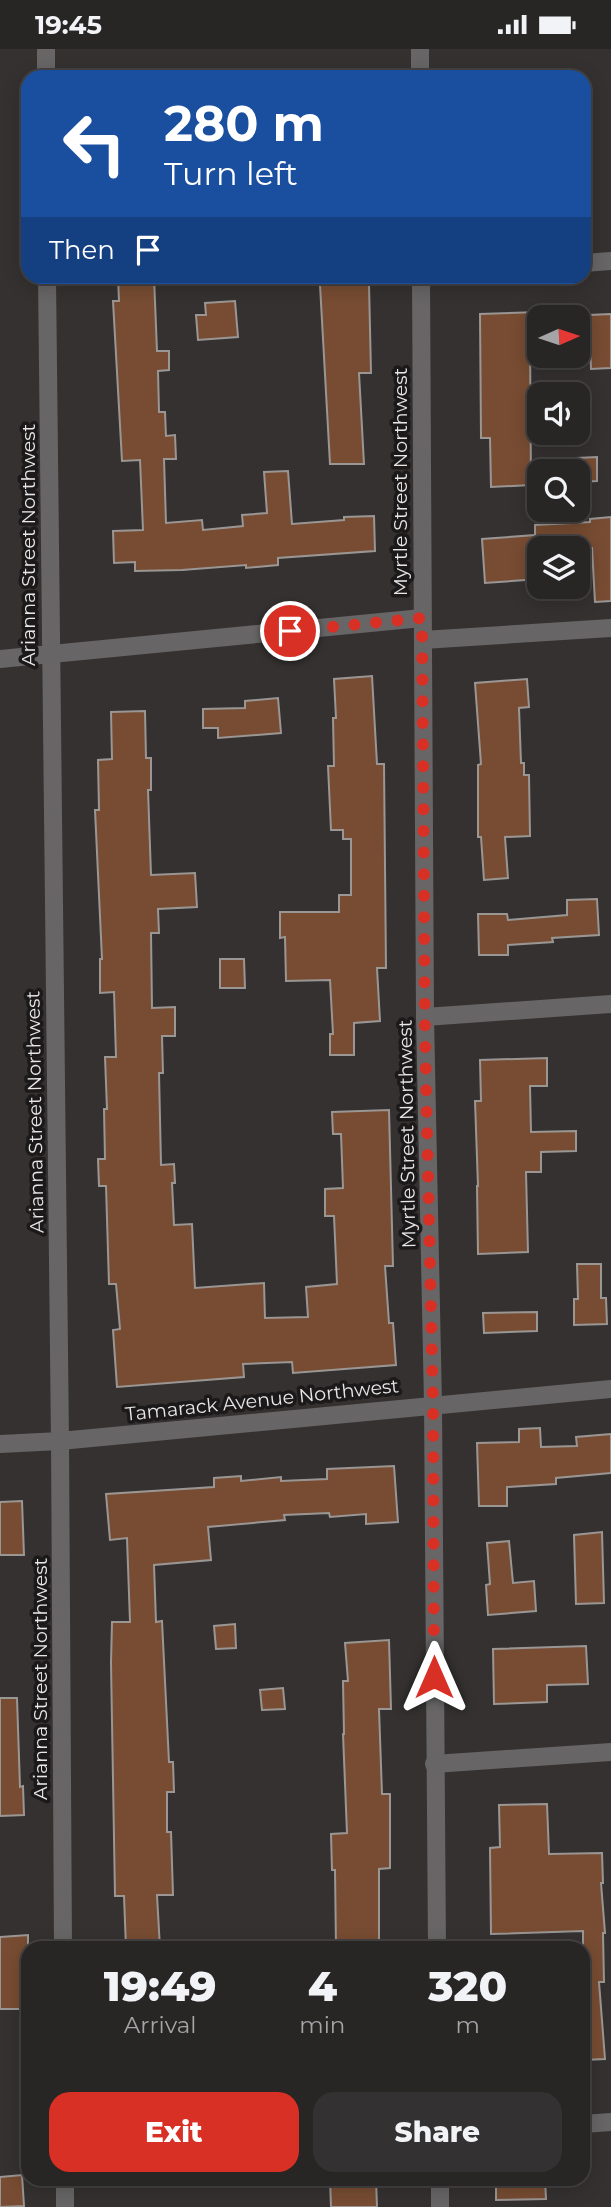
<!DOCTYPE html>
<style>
:root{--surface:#282525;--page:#343132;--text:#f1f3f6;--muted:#a5a5a7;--line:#444242;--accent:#d93025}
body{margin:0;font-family:Montserrat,sans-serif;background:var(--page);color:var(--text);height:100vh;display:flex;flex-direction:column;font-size:26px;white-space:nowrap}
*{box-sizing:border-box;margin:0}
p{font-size:23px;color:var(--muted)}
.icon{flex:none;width:38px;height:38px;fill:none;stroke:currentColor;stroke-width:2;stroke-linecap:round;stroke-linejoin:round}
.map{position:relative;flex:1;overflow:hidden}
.side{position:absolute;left:21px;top:1892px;width:569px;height:245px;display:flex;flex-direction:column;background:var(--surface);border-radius:21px;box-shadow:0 4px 18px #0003,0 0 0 2px var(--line)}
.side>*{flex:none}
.top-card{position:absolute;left:21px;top:21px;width:570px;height:214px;border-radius:21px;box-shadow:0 4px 18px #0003,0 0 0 2px var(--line);background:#1a4fa0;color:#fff;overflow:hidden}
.needle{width:46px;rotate:87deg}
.fabs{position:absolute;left:527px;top:256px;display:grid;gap:14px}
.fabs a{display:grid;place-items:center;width:63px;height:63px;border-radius:14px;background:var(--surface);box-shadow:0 4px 18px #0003,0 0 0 2px var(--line);font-size:35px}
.pin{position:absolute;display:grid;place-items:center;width:60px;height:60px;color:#fff;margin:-30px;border:4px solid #fff;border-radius:50%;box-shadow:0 2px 7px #0007}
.me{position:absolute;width:77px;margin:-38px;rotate:0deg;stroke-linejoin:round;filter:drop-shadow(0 0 5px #0008)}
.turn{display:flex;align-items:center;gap:24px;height:147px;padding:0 28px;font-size:32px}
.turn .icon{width:91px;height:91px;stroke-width:2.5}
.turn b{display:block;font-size:49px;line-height:60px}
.then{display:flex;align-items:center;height:66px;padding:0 28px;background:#0003;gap:14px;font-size:26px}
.eta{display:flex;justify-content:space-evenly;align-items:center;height:119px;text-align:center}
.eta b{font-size:42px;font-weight:800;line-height:49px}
.primary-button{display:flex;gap:14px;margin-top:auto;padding:14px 28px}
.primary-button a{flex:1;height:80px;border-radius:21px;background:var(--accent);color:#fff;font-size:28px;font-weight:800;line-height:80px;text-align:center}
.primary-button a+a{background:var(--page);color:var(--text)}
.status{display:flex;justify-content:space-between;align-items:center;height:49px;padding:0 35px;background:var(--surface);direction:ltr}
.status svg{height:19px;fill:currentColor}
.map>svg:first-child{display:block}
.building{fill:#774c32;stroke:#9a9694;stroke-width:2}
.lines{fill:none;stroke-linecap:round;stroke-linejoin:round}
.minor{stroke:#676566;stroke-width:18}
.route{stroke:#d93025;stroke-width:12;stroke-dasharray:0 21.6}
.labels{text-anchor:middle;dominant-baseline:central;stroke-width:7;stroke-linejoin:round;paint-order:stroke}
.street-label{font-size:19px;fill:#e8e6e6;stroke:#1b1919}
</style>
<div class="status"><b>19:45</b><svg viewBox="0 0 49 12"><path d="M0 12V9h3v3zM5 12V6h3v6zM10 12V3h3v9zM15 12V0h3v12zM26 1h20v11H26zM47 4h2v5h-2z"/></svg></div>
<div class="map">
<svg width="611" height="2158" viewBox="0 0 611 2158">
<rect width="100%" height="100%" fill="#353131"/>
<!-- building -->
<g class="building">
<polygon points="118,228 154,228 157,302 169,302 169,321 158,322 159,363 165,363 166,387 175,386 176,410 164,410 166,474 202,471 203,481 243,477 242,466 267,464 264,423 288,422 292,475 344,471 344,468 374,467 375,502 278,509 278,516 246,519 246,516 182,521 135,522 135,513 114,514 113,482 143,481 140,411 122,412 113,252 119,252"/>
<polygon points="369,235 371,324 359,324 364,415 330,415 320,236"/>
<polygon points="235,252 238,288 198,291 196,266 206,266 205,254"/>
<polygon points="539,263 539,287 530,287 531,436 491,438 490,389 481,389 480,265"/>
<polygon points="611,265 611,319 591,320 589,266"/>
<polygon points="597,408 597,432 578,433 577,409"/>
<polygon points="611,468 611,552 595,553 592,499 539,499 539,530 485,534 482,490 535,486 535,476 590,473 590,470"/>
<polygon points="372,627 377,715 384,715 386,919 377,919 380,972 354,974 354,1006 330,1006 330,985 333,985 330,931 286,932 285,888 280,889 280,863 339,863 339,846 351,846 351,790 343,790 343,781 331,781 328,717 334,717 333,669 336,669 334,630"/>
<polygon points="527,630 529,658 519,659 521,714 524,714 524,726 529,726 530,787 505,788 508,829 484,831 481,788 478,788 478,716 481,715 475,634"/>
<polygon points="278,649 281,684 218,689 218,679 203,679 203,660 245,659 245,652"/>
<polygon points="145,662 146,709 151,709 151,741 148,741 151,826 195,824 197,858 158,860 159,884 151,884 152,959 175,958 175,987 162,987 163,1024 159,1024 161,1116 174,1115 175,1134 172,1134 174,1176 192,1175 195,1239 264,1234 265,1269 308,1268 306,1238 337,1235 334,1167 325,1167 325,1140 343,1139 341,1085 333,1085 332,1063 389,1061 393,1217 385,1217 389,1274 393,1274 396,1316 293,1324 292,1313 243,1315 244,1328 117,1338 113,1281 120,1280 116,1235 109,1235 106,1137 99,1137 98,1110 105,1110 104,1060 107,1060 105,1008 116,1008 114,943 100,944 100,910 102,910 95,761 99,761 98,711 112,710 111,663"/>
<polygon points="597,850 599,886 552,889 553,893 508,896 508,906 479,906 478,865 507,865 508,871 567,866 567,851"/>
<polygon points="220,910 244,910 245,939 220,939"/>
<polygon points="547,1009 547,1037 530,1037 531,1083 576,1082 576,1102 541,1103 541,1123 526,1123 528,1203 478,1205 477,1137 478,1137 475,1052 481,1052 480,1011"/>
<polygon points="577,1215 601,1215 601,1249 606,1249 607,1275 574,1276 574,1250 578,1250"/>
<polygon points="537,1263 537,1282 484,1284 483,1264"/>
<polygon points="540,1379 541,1398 577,1397 576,1388 611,1385 611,1424 556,1429 556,1435 507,1438 507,1457 479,1457 477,1394 519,1393 519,1380"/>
<polygon points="394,1417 398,1473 366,1475 366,1465 330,1468 329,1464 284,1466 285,1471 208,1478 211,1511 154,1516 156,1573 162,1572 169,1713 173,1713 174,1743 167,1743 167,1783 171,1783 173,1846 157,1846 160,1899 126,1899 124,1847 115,1847 111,1614 112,1573 130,1573 127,1489 110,1491 106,1445 214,1438 214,1429 241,1427 241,1432 281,1428 281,1432 327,1430 327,1420"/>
<polygon points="22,1452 24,1506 0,1506 0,1453"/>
<polygon points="602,1483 604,1554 576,1555 574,1486"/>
<polygon points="509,1492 513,1534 534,1532 536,1562 488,1566 486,1536 490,1535 487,1494"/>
<polygon points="235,1575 236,1599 216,1600 214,1577"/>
<polygon points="389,1591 391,1660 379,1660 382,1745 390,1745 390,1819 379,1820 379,1899 336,1899 335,1821 332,1821 331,1785 347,1784 343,1685 344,1685 343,1632 348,1632 345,1594"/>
<polygon points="586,1597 588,1635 547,1636 547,1653 494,1655 493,1600"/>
<polygon points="283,1639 285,1660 262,1661 260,1641"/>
<polygon points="0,1649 17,1649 20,1738 23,1737 24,1766 0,1767"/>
<polygon points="547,1755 549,1805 602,1804 603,1834 601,1834 605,1884 603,1884 604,1933 599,1933 605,2010 583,2011 583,1882 491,1885 490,1799 500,1798 499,1756"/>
<polygon points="28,1886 28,1909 24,1909 25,1960 0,1960 0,1888"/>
<polygon points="22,2126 24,2157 0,2158 0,2128"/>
<polygon points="330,2130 376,2130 377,2158 331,2158"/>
<polygon points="496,2130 545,2130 546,2150 496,2151"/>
</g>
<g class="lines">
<!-- minor -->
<g class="minor">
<polyline points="46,0 46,28"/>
<polyline points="420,0 420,28"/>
<polyline points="584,214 611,212"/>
<polyline points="47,228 60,1392 63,1899"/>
<polyline points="421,228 425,968 433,1355 437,1899"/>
<polyline points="423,591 611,579"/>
<polyline points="0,610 422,569"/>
<polyline points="425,968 611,955"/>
<polyline points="0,1395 60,1392 611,1340"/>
<polyline points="434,1715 611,1703"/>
<polyline points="583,2075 611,2073"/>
<polyline points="65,2130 65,2158"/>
<polyline points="440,2130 440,2158"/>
</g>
</g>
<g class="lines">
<!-- route -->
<polyline class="route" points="290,582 422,569 425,985 433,1355 434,1628"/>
</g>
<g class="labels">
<!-- street labels -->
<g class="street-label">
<text transform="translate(400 433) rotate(-90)">Myrtle Street Northwest</text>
<text transform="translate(28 496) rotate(-90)">Arianna Street Northwest</text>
<text transform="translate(35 1063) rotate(-91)">Arianna Street Northwest</text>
<text transform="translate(407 1085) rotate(-91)">Myrtle Street Northwest</text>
<text transform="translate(262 1351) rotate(-6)">Tamarack Avenue Northwest</text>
<text transform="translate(40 1630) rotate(-90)">Arianna Street Northwest</text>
</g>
</g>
</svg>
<div class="fabs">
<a><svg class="needle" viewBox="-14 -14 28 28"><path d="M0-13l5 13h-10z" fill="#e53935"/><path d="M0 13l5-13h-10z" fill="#a5a5a7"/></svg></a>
<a><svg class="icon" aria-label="sound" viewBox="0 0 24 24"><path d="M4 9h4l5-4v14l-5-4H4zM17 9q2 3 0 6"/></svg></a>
<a><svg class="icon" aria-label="search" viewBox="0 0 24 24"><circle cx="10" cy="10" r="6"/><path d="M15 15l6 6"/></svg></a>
<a><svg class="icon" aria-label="layers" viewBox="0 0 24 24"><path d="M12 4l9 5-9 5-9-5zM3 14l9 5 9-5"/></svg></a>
</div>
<div class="pin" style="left:290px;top:582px;background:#d93025"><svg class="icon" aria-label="arrive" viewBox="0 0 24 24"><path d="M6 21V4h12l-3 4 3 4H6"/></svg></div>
<svg class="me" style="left:434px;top:1628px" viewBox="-20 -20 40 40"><path d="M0-17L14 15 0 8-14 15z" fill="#d93025" stroke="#fff" stroke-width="4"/></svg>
<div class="top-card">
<div class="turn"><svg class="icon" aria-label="left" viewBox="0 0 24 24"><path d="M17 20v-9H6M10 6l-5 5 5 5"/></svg><div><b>280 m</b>Turn left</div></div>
<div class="then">Then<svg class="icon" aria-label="arrive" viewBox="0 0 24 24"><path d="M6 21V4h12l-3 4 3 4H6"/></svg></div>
</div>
<section class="side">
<div class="eta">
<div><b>19:49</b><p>Arrival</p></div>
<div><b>4</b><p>min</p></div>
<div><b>320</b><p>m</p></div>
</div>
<div class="primary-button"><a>Exit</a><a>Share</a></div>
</section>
</div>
